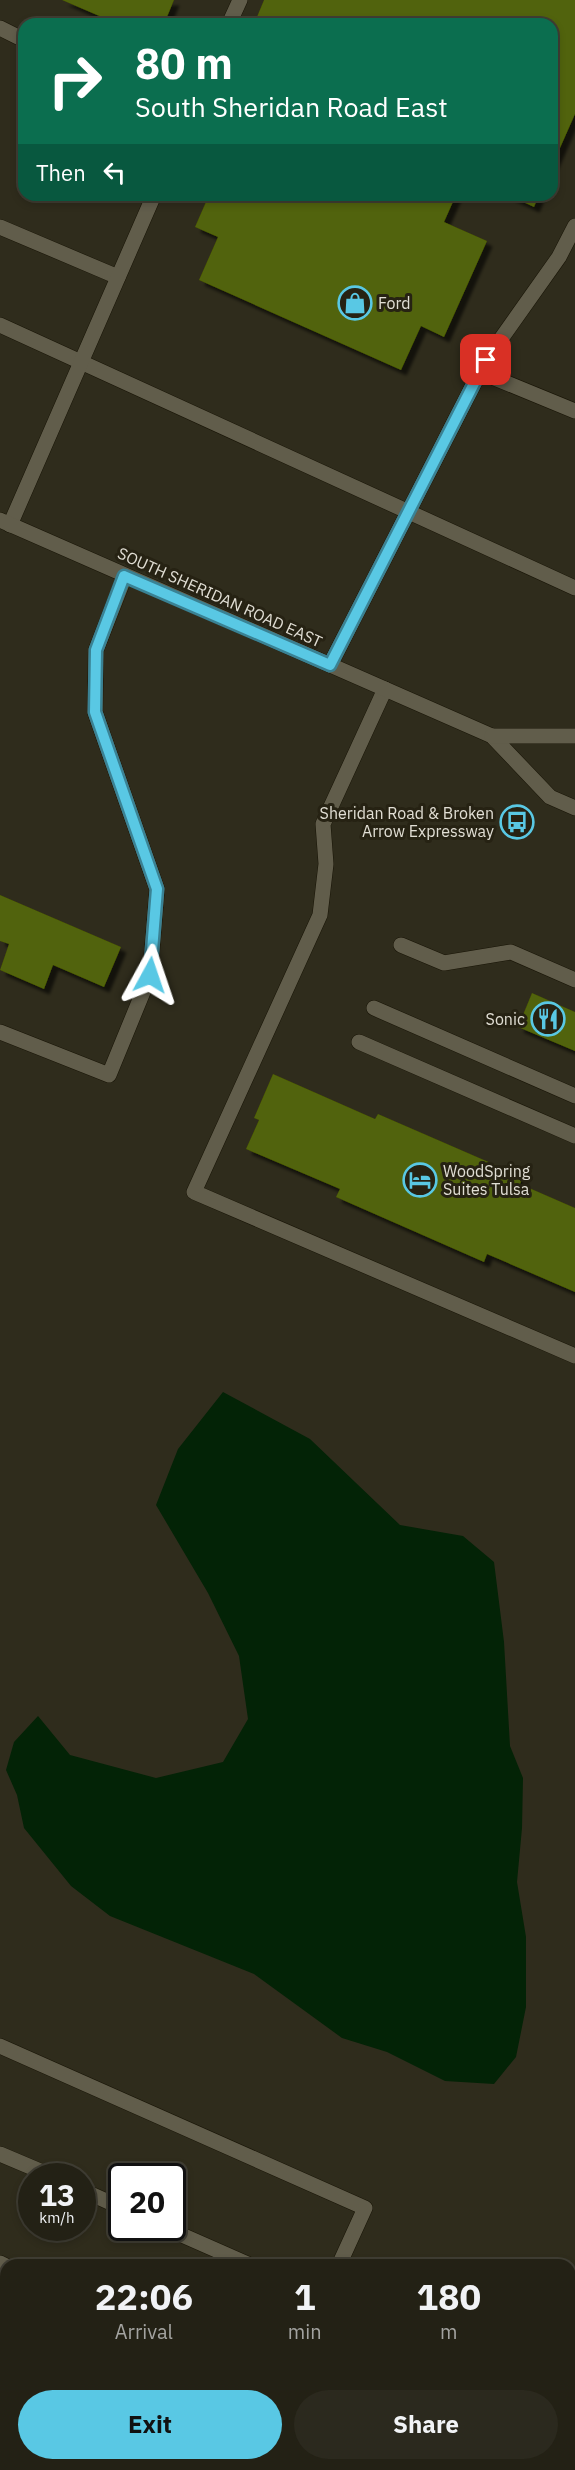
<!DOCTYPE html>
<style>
:root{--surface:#232115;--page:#2b291e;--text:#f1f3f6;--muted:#a3a3a0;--line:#403e34;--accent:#59c8e4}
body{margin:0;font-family:"IBM Plex Sans",sans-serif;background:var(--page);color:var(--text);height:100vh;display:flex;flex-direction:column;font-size:22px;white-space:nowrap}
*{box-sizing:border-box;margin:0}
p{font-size:20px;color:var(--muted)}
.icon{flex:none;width:33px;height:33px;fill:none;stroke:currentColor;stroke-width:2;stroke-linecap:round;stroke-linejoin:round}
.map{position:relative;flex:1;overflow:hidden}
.drawer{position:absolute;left:0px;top:2259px;width:576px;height:212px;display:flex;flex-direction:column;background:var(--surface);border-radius:18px 18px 0 0;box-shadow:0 3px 9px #0003,0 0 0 2px var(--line)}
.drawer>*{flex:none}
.banner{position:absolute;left:18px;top:18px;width:540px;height:183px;border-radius:18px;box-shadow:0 3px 9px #0003,0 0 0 2px var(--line);background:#0b6e4f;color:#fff;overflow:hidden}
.speed{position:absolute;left:18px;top:2163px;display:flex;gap:12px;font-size:30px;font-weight:700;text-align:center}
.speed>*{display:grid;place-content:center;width:78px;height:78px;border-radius:50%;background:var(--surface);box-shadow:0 3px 9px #0003,0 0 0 2px var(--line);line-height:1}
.speed small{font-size:15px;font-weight:400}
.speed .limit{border:3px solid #111;border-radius:9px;background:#fff;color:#111}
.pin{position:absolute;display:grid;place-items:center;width:51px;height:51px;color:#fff;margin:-26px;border-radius:12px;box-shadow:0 3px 9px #0006}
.me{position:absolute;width:66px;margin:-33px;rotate:5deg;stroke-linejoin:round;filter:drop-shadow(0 0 4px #0008)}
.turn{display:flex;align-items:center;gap:21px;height:126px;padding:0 18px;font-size:27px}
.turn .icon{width:78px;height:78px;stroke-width:2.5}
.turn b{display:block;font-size:42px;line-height:51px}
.then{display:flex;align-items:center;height:57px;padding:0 18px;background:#0003;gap:12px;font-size:22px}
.eta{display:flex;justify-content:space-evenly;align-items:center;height:102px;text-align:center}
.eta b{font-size:36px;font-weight:700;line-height:42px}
.button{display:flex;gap:12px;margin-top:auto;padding:12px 18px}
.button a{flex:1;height:69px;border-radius:36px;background:var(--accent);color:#111;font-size:24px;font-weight:700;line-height:69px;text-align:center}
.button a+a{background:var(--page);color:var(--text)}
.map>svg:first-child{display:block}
.green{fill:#6d442e}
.water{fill:#032306}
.building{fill:#516307;filter:url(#shadow)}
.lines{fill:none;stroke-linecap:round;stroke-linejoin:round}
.service-casing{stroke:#181406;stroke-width:16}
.tertiary-casing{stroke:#181406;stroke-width:16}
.secondary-casing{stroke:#181406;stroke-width:16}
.service{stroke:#615d4b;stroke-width:15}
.tertiary{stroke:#615d4b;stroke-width:15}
.secondary{stroke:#615d4b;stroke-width:15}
.route-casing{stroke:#3a8294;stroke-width:15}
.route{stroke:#59c8e4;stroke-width:10}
.labels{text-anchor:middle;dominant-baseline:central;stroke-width:6;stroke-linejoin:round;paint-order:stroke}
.poi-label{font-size:16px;fill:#e1ded4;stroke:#262213;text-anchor:start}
.street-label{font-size:16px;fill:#e1ded4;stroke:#262213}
</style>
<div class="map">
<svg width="575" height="2470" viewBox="0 0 575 2470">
<defs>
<filter id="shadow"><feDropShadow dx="5.5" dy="5.5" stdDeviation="1.5" flood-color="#0009"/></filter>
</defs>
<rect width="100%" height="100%" fill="#2f2c1c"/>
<!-- green -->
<polygon class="green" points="575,2416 575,2470 539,2470 544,2465 570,2464 570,2426"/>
<!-- water -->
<polygon class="water" points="223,1392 310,1439 400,1525 463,1536 494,1562 504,1642 510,1746 523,1778 522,1828 517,1882 526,1937 526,2007 516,2057 494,2084 445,2081 387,2052 342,2038 254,1974 110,1916 71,1886 24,1828 17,1795 6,1770 14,1742 38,1716 70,1755 156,1778 223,1762 248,1719 239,1656 208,1593 156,1505 178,1449"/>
<!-- building -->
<g class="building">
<polygon points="62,0 174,0 164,24 118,24"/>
<polygon points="264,0 575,0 575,114 552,166 552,24 254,24"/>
<polygon points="209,195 456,195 444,222 487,241 444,337 421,326 401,370 199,280 218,237 195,227"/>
<polygon points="508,195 539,195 534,207"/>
<polygon points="0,895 121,947 104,987 53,965 44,989 0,970 9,944 0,941"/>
<polygon points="532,993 575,1012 575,1051 518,1027"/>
<polygon points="273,1074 375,1119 378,1114 523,1177 520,1184 575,1208 575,1292 487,1254 484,1262 336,1197 340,1189 246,1149 259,1120 254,1118"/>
</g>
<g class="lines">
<!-- service casing -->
<g class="service-casing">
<g id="service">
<polyline points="229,24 240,0"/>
<polyline points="0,28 24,40"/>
<polyline points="0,227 118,277"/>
<polyline points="0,325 575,588"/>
<polyline points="480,372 575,411"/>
<polyline points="10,525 154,195"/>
<polyline points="330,665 486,360 559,257 575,226"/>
<polyline points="385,689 323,824 326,864 320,915 194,1192 575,1356"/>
<polyline points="401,945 444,963 511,952 575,980"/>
<polyline points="374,1008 575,1096"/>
<polyline points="0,1032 109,1075 150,975 157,889 95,712 96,650 125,576"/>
<polyline points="359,1042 575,1136"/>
<polyline points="0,2046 365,2208 339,2265"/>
<polyline points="0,2154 52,2176"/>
<polyline points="82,2190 122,2208"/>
<polyline points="166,2228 250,2265"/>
<polyline points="0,2263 6,2266"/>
<polyline points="0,2300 6,2315"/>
<polyline points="0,2423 6,2420"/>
<polyline points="67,2464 69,2470"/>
<polyline points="207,2464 219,2470"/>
<polyline points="292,2470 297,2464"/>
</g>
</g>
<!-- tertiary casing -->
<g class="tertiary-casing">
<g id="tertiary">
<polyline points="570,2354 575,2346"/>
<polyline points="499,2470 503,2464"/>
</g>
</g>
<!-- secondary casing -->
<g class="secondary-casing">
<g id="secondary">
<polyline points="0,520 492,736 550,797 575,808"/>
<polyline points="492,736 575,736"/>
</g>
</g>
<!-- service -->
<use href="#service" class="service"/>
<!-- tertiary -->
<use href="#tertiary" class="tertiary"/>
<!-- secondary -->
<use href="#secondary" class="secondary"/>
</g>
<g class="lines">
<!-- route casing -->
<g class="route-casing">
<polyline id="route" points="150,975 157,889 95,712 96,650 124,576 330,665 486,360"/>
</g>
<!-- route -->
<use href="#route" class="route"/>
</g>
<!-- icons -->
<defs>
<g id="shop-ring" transform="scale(1.725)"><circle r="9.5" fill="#262213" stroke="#59c8e4" stroke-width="1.5"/><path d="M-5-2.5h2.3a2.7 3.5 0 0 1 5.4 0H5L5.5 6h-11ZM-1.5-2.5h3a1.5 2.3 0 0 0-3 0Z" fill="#59c8e4"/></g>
<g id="bus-ring" transform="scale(1.725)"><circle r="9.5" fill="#262213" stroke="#59c8e4" stroke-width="1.5"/><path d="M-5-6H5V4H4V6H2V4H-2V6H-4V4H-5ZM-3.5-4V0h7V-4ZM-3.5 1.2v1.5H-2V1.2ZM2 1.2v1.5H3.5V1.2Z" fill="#59c8e4"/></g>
<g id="restaurant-ring" transform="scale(1.725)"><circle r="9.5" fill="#262213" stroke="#59c8e4" stroke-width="1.5"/><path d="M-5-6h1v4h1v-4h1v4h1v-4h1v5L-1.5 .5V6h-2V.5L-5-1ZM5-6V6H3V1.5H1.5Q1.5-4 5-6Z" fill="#59c8e4"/></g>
<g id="hotel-ring" transform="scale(1.725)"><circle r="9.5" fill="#262213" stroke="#59c8e4" stroke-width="1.5"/><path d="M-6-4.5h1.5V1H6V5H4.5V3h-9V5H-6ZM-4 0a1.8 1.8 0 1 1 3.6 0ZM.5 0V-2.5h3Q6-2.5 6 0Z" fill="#59c8e4"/></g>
</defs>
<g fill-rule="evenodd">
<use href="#shop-ring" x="355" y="303"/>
<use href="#bus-ring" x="517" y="822"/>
<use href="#restaurant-ring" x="548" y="1019"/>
<use href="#hotel-ring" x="420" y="1180"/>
</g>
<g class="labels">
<!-- poi labels -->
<g class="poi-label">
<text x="378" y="303">Ford</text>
<text x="494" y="813" text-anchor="end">Sheridan Road &amp; Broken<tspan x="494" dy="18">Arrow Expressway</tspan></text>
<text x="525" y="1019" text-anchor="end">Sonic</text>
<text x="443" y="1171">WoodSpring<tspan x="443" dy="18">Suites Tulsa</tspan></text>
</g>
<!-- street labels -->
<g class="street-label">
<text transform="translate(220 597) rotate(24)">SOUTH SHERIDAN ROAD EAST</text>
</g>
</g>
</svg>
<div class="speed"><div>13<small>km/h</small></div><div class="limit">20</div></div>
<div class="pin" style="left:486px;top:360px;background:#d93025"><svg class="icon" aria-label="arrive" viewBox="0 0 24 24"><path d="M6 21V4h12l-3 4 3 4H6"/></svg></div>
<svg class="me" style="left:150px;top:975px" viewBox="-20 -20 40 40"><path d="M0-17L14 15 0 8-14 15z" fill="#59c8e4" stroke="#fff" stroke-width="4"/></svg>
<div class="banner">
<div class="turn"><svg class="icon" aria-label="right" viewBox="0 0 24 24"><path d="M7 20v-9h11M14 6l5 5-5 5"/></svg><div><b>80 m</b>South Sheridan Road East</div></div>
<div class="then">Then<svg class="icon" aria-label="left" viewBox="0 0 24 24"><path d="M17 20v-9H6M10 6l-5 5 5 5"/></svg></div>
</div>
<section class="drawer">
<div class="eta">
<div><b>22:06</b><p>Arrival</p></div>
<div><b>1</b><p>min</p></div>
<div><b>180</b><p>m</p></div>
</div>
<div class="button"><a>Exit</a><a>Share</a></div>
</section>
</div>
